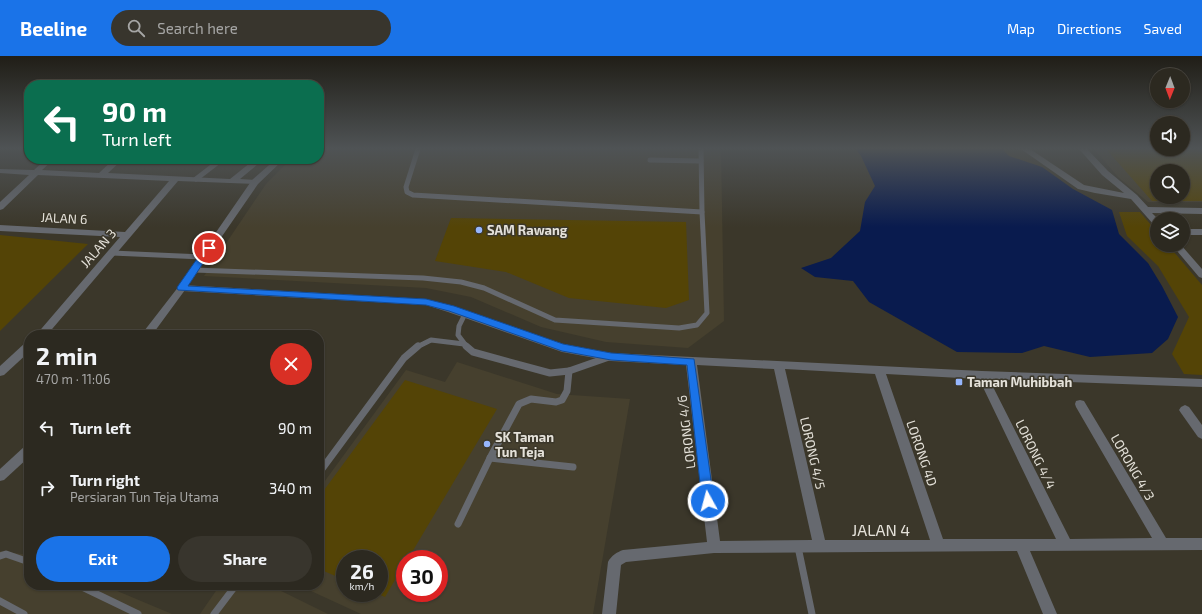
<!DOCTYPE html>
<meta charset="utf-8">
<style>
:root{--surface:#2c2920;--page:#38352d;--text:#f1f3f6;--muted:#a6a6a5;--line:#48453e;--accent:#1a73e8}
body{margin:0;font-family:"Exo 2",sans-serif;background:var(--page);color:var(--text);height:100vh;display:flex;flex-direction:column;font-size:15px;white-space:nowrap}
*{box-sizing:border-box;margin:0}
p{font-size:13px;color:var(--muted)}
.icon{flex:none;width:22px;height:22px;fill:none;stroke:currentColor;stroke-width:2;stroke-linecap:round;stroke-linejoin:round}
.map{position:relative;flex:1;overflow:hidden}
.panel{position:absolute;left:24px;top:274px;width:300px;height:260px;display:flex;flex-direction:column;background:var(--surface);border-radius:16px;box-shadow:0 1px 3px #0004,0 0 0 1px var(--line)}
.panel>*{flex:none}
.guide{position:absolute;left:24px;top:24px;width:300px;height:84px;border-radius:16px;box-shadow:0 1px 3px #0004,0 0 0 1px var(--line);background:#0b6e4f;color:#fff;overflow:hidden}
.needle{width:26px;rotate:181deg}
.tools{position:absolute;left:1150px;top:12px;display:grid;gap:8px}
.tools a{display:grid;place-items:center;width:40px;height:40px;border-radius:50%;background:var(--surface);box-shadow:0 1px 3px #0004,0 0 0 1px var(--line);font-size:20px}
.speed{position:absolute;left:336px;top:494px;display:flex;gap:8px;font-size:20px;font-weight:700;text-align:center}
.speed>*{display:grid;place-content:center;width:52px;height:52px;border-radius:50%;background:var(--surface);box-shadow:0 1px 3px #0004,0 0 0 1px var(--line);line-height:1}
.speed small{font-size:10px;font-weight:400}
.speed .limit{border:6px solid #d22;background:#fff;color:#111}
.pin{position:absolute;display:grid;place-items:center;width:34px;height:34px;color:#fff;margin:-17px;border:2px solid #fff;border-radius:50%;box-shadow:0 1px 4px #0007}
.me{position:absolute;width:44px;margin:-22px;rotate:353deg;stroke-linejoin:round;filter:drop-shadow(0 0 3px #0008)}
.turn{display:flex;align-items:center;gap:14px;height:84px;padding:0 12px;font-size:18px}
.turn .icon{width:52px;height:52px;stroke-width:2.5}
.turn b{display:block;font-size:28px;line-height:34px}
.round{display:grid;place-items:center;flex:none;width:42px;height:42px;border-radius:21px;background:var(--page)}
.overview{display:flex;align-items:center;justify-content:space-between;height:68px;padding:0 12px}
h1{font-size:24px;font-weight:700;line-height:30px}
.primary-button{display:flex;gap:8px;margin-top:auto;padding:8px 12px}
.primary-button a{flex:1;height:46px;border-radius:24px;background:var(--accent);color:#fff;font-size:16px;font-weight:700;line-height:46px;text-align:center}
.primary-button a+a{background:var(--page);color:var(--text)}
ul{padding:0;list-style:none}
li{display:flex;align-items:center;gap:12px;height:60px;padding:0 12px}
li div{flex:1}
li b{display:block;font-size:15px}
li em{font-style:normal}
header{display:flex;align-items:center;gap:24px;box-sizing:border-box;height:56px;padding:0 20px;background:var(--accent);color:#fff}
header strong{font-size:19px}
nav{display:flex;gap:22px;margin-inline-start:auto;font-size:14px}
.search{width:280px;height:36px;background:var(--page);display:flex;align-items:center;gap:10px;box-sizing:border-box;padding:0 14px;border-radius:22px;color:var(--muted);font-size:15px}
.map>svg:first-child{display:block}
.built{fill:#46402e;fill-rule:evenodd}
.green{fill:#544406;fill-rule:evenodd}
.water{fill:#091b4e}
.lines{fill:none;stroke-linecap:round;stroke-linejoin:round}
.service-far1{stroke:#66696f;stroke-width:5}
.service{stroke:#66696f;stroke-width:7}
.minor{fill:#66696f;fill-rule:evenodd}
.tertiary{fill:#66696f;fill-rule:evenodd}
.route{fill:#1a73e8;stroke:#114b97}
.poi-dot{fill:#96b6fd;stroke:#3b372a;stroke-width:1.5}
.labels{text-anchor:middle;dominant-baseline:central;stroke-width:3;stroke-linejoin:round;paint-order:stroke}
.street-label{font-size:13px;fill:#e4e1d9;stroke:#3b372a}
.poi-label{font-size:13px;font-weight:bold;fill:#e4e1d9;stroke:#3b372a;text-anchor:start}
.near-street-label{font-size:16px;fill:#e4e1d9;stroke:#3b372a}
</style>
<header>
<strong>Beeline</strong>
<div class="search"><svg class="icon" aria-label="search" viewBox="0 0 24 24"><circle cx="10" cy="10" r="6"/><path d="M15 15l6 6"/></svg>Search here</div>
<nav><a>Map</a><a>Directions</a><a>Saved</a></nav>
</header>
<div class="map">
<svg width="1202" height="558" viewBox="0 0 1202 558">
<rect width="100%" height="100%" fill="#3b372a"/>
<!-- built -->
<g class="built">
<polygon points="319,93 721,93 724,265 688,292 606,286 541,271 471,241 426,232 204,220 266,128 291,103 319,103"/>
<path d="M1094,93H1202V146H1148L1118,121ZM1157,115H1183V141H1157Z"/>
<path d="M457,306L557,338L630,343L593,558H361L298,529H319V433L406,314L445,326ZM345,503H379V537H345ZM405,503H439V537H405Z"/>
<polygon points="0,495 29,499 29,529 103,529 172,558 0,558"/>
<polygon points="220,529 269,529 328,558 200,558"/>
</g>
<!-- green -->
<g class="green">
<path d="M1106,93H1197L1202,98V145H1152ZM1157,115H1183V141H1157Z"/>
<polygon points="1119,156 1140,156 1157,176 1157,189 1168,189 1202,229 1202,319 1184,318 1172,298 1189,261 1158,210 1127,180"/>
<polygon points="451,162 686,166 689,244 666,252 569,242 506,216 435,205"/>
<polygon points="0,179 88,188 0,275"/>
<polygon points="405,324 497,353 408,503 405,503 405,507 385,541 376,537 379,537 379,503 345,503 345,524 319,513 319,441"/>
</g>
<!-- water -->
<polygon class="water" points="856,93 1002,93 1009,100 1042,111 1073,133 1112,154 1119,178 1148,207 1162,230 1178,261 1168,283 1152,297 1090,301 1044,290 1022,297 957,296 869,246 853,225 815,221 801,212 831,202 860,175 865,146 875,130 861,100"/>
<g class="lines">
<!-- service-far1 -->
<g class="service-far1">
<polyline points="418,93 406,131 407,136 413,139 702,156"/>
<polyline points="650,104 701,105"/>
<polyline points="196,123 222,103"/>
<polyline points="112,197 203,201"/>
<polyline points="194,214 423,222 461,226 484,232 555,264 679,272 697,269 707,257 702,156 701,93"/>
<polyline points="465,258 459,270 458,279 467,291"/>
<polyline points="417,291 431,284 464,288"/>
</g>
<!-- service -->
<g class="service">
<polyline points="466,290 473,296 550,317 569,315 609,301"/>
<polyline points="490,402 573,411"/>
<polyline points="319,417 404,302 418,290"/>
<polyline points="458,468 490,402 519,348 531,343 556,346 562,344 567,335 569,315"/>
<polyline points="798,491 812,558"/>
<polyline points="0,500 6,498 29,506"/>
<polyline points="78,529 138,558"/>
<polyline points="0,545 24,558"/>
<polyline points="214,558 236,529"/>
</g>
<!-- minor -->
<g class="minor">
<polygon points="1021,93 1030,93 1084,129 1124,137 1102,119 1079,93 1087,93 1108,115 1137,139 1148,151 1202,152 1202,158 1152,157 1158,163 1157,170 1154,169 1131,143 1095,137 1078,133"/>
<polygon points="46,103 54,103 42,114 99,117 114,103 123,103 108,117 230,123 255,103 264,103 240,123 258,124 258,128 178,125 47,279 36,279 120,181 0,175 0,169 125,176 169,125 38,119 3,153 0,154 0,146 29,119 0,117 0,113 34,114"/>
<rect x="1183" y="173" width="19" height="6"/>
<polygon points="1172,189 1181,189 1202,213 1202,222 1199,221"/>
<path d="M182,229L426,243L454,251L563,288L611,297L982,315L1202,323V331L989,323L1070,483L1152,482L1076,351L1075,348L1076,345L1080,344L1084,345L1166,482H1202V494L1030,495L1057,558H1043L1017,495L714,497L626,506L621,509L616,558H602L608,506C611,500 617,496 623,494L707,486L686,309L611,305L562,296L448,256L426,249L182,235L177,232ZM697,309L774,313L812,484L720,485ZM785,313L875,318L930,484H825ZM886,318L979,323L1056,483H943Z"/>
<polygon points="29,286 29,296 4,319 0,320 0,310 25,287"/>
<polygon points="1185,349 1189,351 1202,369 1202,383 1198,381 1181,357 1179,354 1181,351"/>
</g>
<!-- tertiary -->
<g class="tertiary">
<polygon points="276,103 284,103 258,128 185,234 152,279 141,279 179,230 252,124"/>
<polygon points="29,389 29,401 4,424 0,425 0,413 25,390"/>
</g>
</g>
<!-- sky -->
<linearGradient id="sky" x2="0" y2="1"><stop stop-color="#201e17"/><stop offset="0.54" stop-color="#4f5355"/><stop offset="1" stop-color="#4f5355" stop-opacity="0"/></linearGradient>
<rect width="1202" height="171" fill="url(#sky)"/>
<!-- route -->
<polygon class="route" points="206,190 212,190 213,192 188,230 426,243 454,250 563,288 611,297 694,303 714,445 712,448 708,450 704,448 702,445 687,309 611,304 562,295 449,255 426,249 178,234 177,232 178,230"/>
<!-- markers -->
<g class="poi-dot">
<circle cx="479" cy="174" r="4"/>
<rect x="955" y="322" width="8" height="8" rx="2"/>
<circle cx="487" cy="388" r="4"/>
</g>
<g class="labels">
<!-- street labels -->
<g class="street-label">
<text transform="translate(64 162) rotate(3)">JALAN 6</text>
<text transform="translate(98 192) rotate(-49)">JALAN 3</text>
<text transform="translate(686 376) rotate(-97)">LORONG 4/6</text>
<text transform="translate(813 397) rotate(77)">LORONG 4/5</text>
<text transform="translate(922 397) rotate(71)">LORONG 4D</text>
<text transform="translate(1036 398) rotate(64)">LORONG 4/4</text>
<text transform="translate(1133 411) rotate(60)">LORONG 4/3</text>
</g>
<!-- poi labels -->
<g class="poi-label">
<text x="487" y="174">SAM Rawang</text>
<text x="967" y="326">Taman Muhibbah</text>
<text x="495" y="381">SK Taman<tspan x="495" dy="15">Tun Teja</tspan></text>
</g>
<!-- near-street labels -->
<g class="near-street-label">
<text x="881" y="473">JALAN 4</text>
</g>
</g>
</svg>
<div class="tools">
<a><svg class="needle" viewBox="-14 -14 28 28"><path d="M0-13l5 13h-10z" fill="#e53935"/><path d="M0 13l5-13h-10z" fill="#a6a6a5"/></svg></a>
<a><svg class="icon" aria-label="sound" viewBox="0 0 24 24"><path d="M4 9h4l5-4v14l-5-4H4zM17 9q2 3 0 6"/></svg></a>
<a><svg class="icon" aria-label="search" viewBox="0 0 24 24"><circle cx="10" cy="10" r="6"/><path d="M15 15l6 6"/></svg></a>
<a><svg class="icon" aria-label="layers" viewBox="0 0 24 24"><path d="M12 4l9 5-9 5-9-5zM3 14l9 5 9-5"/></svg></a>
</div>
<div class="speed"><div>26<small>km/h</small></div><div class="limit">30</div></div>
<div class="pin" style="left:209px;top:192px;background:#d93025"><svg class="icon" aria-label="arrive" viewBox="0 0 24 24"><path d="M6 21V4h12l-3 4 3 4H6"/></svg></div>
<svg class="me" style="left:708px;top:445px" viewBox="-20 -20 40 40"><circle r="17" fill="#1a73e8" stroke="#fff" stroke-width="3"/><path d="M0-11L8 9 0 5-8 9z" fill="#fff"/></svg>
<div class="guide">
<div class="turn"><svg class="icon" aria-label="left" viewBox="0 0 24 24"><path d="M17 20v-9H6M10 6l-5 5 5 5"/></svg><div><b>90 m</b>Turn left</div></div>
</div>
<section class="panel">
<div class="overview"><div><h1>2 min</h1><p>470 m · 11:06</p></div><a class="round" style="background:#d93025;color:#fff"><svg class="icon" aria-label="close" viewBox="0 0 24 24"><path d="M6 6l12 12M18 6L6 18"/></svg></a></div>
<ul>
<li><svg class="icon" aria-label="left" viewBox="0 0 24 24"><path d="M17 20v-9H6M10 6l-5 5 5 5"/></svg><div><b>Turn left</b></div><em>90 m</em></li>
<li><svg class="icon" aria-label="right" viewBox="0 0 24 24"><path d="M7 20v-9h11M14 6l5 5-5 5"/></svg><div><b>Turn right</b><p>Persiaran Tun Teja Utama</p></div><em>340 m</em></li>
</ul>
<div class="primary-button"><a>Exit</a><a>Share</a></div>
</section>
</div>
